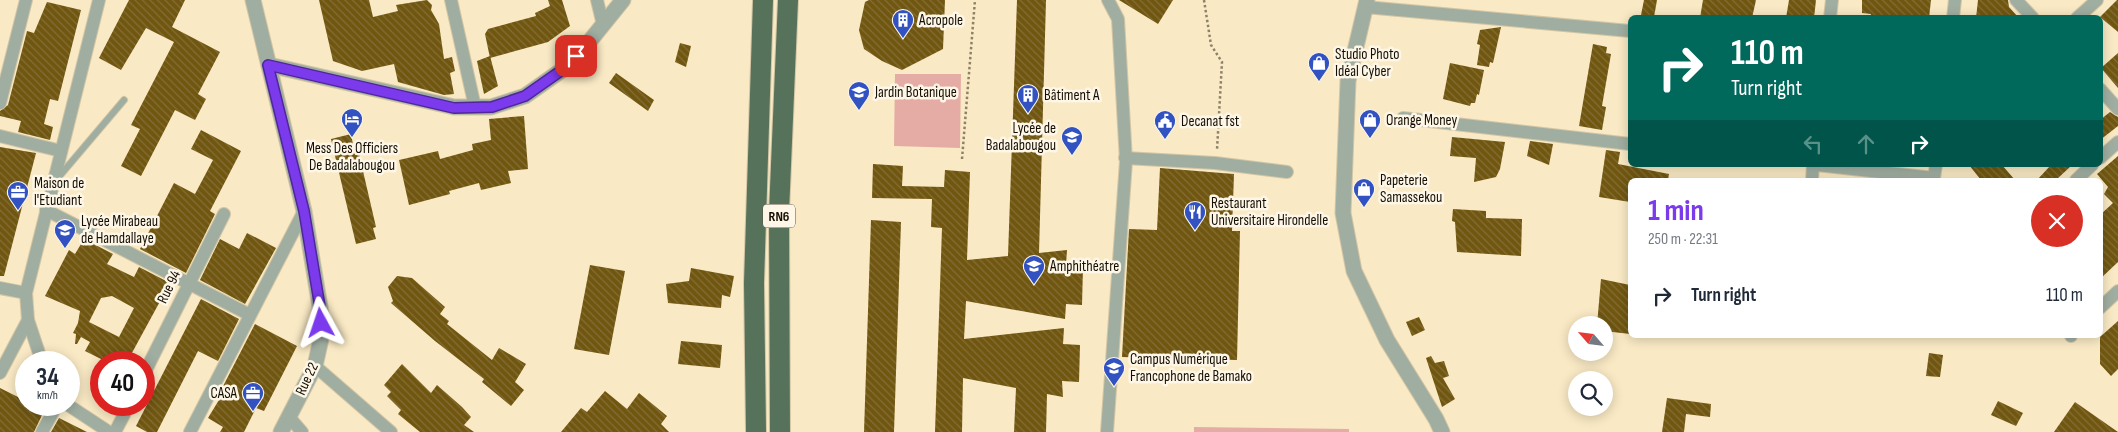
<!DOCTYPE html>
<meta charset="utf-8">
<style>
:root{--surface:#fff;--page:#f6f6f7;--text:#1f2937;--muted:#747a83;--accent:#7c3aed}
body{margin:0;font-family:"Sofia Sans Condensed",sans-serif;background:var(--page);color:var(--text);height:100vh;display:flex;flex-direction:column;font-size:19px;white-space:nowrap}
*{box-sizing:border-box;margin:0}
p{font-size:16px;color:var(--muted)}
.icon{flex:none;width:28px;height:28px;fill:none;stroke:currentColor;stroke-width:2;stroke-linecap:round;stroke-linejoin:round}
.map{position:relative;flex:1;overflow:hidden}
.side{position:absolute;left:1628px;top:178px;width:475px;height:160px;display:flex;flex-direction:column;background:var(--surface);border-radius:8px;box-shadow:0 2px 12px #0003}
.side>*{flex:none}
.banner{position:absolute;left:1628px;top:15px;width:475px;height:152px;border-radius:8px;box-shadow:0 2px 12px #0003;background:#00695c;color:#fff;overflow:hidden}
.needle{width:32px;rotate:298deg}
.buttons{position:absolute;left:1568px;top:316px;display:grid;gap:10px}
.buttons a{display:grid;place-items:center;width:45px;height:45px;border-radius:50%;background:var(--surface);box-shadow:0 2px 12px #0003;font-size:25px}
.speed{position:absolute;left:15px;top:351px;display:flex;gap:10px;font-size:25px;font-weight:700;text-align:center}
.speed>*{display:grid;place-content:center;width:65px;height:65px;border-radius:50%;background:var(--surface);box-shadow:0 2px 12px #0003;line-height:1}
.speed small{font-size:12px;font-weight:400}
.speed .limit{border:8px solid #d22;background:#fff;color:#111}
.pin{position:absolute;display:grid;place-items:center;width:42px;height:42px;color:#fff;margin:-21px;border-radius:10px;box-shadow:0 2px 8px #0006}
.me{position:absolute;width:55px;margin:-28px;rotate:355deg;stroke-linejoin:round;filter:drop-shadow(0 0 4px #0008)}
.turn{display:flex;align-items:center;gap:18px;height:105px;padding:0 20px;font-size:22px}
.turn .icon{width:65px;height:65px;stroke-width:2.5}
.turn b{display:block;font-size:35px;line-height:42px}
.lanes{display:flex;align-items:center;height:48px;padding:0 20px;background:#0003;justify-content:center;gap:25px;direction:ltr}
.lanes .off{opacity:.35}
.round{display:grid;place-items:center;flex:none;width:52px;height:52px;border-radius:26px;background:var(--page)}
.head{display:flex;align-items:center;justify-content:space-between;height:85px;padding:0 20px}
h1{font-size:30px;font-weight:700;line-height:38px;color:var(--accent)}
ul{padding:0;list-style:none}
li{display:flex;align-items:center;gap:15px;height:65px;padding:0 20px}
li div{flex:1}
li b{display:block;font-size:19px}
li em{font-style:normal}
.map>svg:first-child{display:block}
.garden{fill:#e5aca5}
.building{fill:url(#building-back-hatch);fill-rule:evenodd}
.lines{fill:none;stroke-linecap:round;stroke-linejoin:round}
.service-casing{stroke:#d4c6a5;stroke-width:8}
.minor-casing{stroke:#d4c6a5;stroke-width:14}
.tertiary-casing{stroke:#d4c6a5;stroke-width:17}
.trunk-casing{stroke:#d4c6a5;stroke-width:22}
.path{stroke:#8d8269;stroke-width:2.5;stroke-dasharray:2.5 2.5;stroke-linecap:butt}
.service{stroke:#a0aea1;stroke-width:6}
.minor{stroke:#a0aea1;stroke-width:12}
.tertiary{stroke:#a0aea1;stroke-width:15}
.trunk{stroke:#57725a;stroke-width:20}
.route-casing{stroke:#51269a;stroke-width:12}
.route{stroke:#7c3aed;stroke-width:9}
.labels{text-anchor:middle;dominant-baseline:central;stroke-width:5;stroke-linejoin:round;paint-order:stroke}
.shield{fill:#fef7e8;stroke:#5a5448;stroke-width:1}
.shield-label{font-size:14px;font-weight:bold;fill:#140e03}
.poi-label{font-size:15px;fill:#140e03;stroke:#fef7e8;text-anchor:start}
.street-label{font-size:15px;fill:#140e03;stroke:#fef7e8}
</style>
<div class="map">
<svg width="2118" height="432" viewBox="0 0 2118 432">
<defs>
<pattern id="building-back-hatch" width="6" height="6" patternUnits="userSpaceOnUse" patternTransform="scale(1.25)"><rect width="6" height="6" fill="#70560f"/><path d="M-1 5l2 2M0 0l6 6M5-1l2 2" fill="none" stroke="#826e38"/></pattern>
</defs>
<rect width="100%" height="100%" fill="#f9e9c4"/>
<!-- garden -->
<g class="garden">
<polygon points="895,74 961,74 960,148 894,146"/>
<polygon points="1194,427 1349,429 1349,432 1194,432"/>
</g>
<!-- building -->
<g class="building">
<polygon points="129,0 185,0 172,27 220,52 198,94 206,99 195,120 175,110 141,176 121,166 140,129 131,125 174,42 146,28 121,70 99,58"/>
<polygon points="319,0 369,0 373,17 398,11 396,5 427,0 432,5 431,10 439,24 444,59 452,57 455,71 450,73 454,94 444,95 398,82 394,64 362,71 333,61"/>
<polygon points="548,0 562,0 570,26 548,42 490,58 485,34 488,29 536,16 535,13 550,6"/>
<polygon points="869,0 945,0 943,49 902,70 882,61 864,49 859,30 865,2"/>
<polygon points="1017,0 1046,0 1039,253 1067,250 1066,265 1083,267 1082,305 1066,304 1065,319 966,301 964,339 1064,328 1063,344 1080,345 1079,382 1062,381 1063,397 1047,394 1046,432 1014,432 1016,388 963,378 962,432 935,432 942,228 931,227 932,199 872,198 873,164 903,166 902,186 944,187 945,170 970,172 967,260 1008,256"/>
<polygon points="1119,0 1173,0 1158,24"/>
<polygon points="1644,0 1657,0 1654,17 1641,15"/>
<polygon points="1703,0 1756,0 1752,18 1700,18"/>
<polygon points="1789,0 1816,0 1814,18 1786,18"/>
<polygon points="1862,0 1931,0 1929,18 1870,18 1871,14 1862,13"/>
<polygon points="1978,0 2008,0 2009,7 2019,18 1976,18"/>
<polygon points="2117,0 2118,0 2118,32 2100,17"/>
<polygon points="47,2 81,10 58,101 50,99 44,124 53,127 50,140 18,132 21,121 0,116 0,111 8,105 27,31 34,33"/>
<polygon points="1501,27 1493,63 1490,62 1489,67 1477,65 1480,45 1477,44 1480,30"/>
<polygon points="680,43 691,46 686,67 675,62"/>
<polygon points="1593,44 1607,47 1606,53 1611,54 1602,106 1606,107 1602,130 1579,126"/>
<polygon points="2118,53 2118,88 2101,68"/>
<polygon points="490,56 498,86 484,94 477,61"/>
<polygon points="1450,63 1484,70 1479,95 1477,94 1475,103 1471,103 1470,106 1443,99"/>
<polygon points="616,73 654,100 648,111 609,83"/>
<polygon points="2110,112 2118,117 2118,126 2100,140 2100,120"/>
<polygon points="524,116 528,169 508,171 511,183 481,190 479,183 449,191 450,194 409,205 399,160 438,151 440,159 473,150 472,144 491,140 489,119"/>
<polygon points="201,130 241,151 210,211 215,214 186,273 140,249 174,183 195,194 213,160 191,149"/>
<polygon points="351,134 355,155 359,154 376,227 373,228 376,239 356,244 331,139"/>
<polygon points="1452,137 1505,142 1500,169 1496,177 1474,182 1476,158 1450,156"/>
<polygon points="1530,141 1553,144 1549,165 1527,156"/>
<polygon points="0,147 36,153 4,276 0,276"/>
<polygon points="1606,150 1620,152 1618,164 1669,174 1668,180 1630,180 1630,202 1599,197"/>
<polygon points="2118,156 2118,262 2100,279 2100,215 2113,203 2104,194 2108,187 2097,174"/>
<polygon points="1969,165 2002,165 2015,180 1981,180"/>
<polygon points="2051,165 2072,165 2056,180 2037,180"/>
<polygon points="1160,168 1234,174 1232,231 1240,231 1237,360 1122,357 1129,229 1157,230"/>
<polygon points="1453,209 1486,211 1486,218 1522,219 1521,256 1457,252 1455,222 1452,221"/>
<polygon points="871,220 901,222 894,432 864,432"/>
<polygon points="247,233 276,248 245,304 200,280 220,239 239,249"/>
<path d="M84,239L113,254L107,264L134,277L139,267L170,283L127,362H107L85,351L90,342L81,337L77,344H75L76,334L73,333L78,323L80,311L45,296L69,250L75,254ZM112,296L134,308L119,337L89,322L101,298Z"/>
<polygon points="590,265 625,271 609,355 574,349"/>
<polygon points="691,268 734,276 730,297 722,295 721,308 668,303 666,284 689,281"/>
<polygon points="397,276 412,278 445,307 440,314 449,321 447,324 492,360 499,348 526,364 515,382 524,390 511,406 482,382 484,379 435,341 391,303 393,301 388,287"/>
<polygon points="1601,279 1630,285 1630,334 1604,331 1604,325 1597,325"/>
<polygon points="201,299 239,319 218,361 198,351 157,432 147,432 136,426"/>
<polygon points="1419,317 1425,330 1412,336 1406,322"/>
<polygon points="2118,321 2118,369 2111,376 2100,364 2100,337"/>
<polygon points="255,324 297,346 264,411 256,408 244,432 220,432 223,427 208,418 222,395 219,394"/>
<polygon points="681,341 722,345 720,368 678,364"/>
<polygon points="1929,353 1943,355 1940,377 1926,376"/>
<polygon points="1431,356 1435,363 1444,361 1449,376 1443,378 1455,399 1442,407 1426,358"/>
<polygon points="402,364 431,393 437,385 462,407 471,417 464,425 474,432 420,432 398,414 401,410 387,396 391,392 384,385"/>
<polygon points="0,388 26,401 26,405 35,405 44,411 34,432 0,432"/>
<polygon points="605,391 627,409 639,393 667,416 661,424 669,432 561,432 581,408 587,412"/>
<polygon points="1667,398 1711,404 1710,417 1686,414 1684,432 1662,432"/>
<polygon points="1998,401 2023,413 2016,426 1991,415"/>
<polygon points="2075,402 2118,432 2054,432"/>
<polygon points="59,418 87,432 51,432"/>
</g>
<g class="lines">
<!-- service casing -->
<g class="service-casing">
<polyline id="service" points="57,179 124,100"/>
</g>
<!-- minor casing -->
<g class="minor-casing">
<g id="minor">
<polyline points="451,0 475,107"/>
<polyline points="597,0 603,25"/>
<polyline points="2016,0 2033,18"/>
<polyline points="1365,7 1630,31"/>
<polyline points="1830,18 1832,0"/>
<polyline points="1953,18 1955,0"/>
<polyline points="2077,18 2097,0"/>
<polyline points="2100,89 2118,109"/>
<polyline points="0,103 26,0"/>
<polyline points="1403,118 1630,144"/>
<polyline points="0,136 61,151"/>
<polyline points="1125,158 1215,163 1287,172"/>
<polyline points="2100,158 2118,142"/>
<polyline points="1817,165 1934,178 1936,165"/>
<polyline points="1812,180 1813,165"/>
<polyline points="2076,180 2092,165"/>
<polyline points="46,210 250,315"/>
<polyline points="0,288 26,293"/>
<polyline points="2100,308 2118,291"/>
<polyline points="2071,336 2071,335"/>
<polyline points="42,362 28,320 26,293 99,0"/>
<polyline points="315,366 391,432"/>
<polyline points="0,373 28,320"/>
<polyline points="144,374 224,214"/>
<polyline points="68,405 109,432"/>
<polyline points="289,417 302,432"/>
<polyline points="42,432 57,405"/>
<polyline points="115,432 129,405"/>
<polyline points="190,432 304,211"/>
<polyline points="1107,432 1126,161 1118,19 1108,0"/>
</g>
</g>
<!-- tertiary casing -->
<g class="tertiary-casing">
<g id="tertiary">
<polyline points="253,0 304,211 320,307 321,339 315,366 281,432"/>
<polyline points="1367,0 1348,81 1343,213 1354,271 1387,340 1436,419 1442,432"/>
<polyline points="269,65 454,107 491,107 525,96 562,70 589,42 623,0"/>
</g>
</g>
<!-- trunk casing -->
<g class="trunk-casing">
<g id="trunk">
<polyline points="756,432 754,283 763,0"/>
<polyline points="780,432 779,212 788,0"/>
</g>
</g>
<!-- path -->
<g class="path">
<polyline points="1204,0 1211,45 1222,62 1217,150"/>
<polyline points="962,159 975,0"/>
</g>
<!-- service -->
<use href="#service" class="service"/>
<!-- minor -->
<use href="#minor" class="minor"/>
<!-- tertiary -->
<use href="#tertiary" class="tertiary"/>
<!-- trunk -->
<use href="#trunk" class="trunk"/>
</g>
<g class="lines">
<!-- route casing -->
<g class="route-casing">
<polyline id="route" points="321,323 320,307 304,211 268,65 454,108 492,107 525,96 562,70 576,56"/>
</g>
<!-- route -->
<use href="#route" class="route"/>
</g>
<!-- icons -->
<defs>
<g id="building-pin" transform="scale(1.125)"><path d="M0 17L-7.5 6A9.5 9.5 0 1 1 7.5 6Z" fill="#3252c2" stroke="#fef7e8"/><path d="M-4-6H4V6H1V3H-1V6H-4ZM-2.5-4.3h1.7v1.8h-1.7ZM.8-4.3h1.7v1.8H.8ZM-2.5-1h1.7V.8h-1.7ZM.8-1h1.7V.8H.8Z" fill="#fff"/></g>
<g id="shop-pin" transform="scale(1.125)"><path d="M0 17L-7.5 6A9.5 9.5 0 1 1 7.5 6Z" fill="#3252c2" stroke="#fef7e8"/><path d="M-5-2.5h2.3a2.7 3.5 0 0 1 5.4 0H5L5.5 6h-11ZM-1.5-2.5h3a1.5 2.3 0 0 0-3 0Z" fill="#fff"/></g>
<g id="school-pin" transform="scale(1.125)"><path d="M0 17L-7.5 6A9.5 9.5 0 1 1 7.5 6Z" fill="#3252c2" stroke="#fef7e8"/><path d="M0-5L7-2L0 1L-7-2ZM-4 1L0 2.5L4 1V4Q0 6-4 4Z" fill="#fff"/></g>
<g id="hotel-pin" transform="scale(1.125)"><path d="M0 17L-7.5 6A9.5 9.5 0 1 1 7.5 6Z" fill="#3252c2" stroke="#fef7e8"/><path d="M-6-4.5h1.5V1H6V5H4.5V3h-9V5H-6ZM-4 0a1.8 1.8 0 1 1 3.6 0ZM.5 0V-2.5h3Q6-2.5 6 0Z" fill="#fff"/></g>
<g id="civic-pin" transform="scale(1.125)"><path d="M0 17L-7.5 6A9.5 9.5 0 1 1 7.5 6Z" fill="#3252c2" stroke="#fef7e8"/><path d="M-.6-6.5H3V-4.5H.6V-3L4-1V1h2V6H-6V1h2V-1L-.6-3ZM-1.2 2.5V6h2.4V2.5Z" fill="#fff"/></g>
<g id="office-pin" transform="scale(1.125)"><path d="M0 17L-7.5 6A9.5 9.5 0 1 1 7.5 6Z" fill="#3252c2" stroke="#fef7e8"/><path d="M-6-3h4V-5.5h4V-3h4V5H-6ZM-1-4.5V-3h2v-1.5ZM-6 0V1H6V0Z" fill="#fff"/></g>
<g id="restaurant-pin" transform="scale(1.125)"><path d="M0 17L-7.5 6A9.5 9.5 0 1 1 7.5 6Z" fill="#3252c2" stroke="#fef7e8"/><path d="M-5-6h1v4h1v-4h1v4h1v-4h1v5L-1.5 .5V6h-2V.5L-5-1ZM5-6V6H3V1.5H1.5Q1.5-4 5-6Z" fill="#fff"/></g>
<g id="university-pin" transform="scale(1.125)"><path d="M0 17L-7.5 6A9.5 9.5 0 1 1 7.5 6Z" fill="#3252c2" stroke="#fef7e8"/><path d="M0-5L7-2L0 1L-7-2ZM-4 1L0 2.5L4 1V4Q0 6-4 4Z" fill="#fff"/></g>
</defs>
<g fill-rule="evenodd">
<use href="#building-pin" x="903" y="20"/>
<use href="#shop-pin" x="1319" y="63"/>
<use href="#school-pin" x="859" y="92"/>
<use href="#building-pin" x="1028" y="95"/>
<use href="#hotel-pin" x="352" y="119"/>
<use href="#shop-pin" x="1370" y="120"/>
<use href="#civic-pin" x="1165" y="121"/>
<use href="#school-pin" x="1072" y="137"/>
<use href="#shop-pin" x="1364" y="189"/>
<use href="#office-pin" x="18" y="192"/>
<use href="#restaurant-pin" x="1195" y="212"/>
<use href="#school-pin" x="65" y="230"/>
<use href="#school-pin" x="1034" y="266"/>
<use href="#university-pin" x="1114" y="368"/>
<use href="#office-pin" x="253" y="393"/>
</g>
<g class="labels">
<!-- shield labels -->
<rect class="shield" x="763" y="204.5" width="32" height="23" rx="4"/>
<g class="shield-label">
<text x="779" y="216">RN6</text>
</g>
<!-- poi labels -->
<g class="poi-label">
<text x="919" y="20">Acropole</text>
<text x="1335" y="54">Studio Photo<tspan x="1335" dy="17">Idéal Cyber</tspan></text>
<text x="875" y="92">Jardin Botanique</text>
<text x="1044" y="95">Bâtiment A</text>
<text x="1386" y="120">Orange Money</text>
<text x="1181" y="121">Decanat fst</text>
<text x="1056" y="128" text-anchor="end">Lycée de<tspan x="1056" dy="17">Badalabougou</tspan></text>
<text x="352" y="148" text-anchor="middle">Mess Des Officiers<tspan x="352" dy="17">De Badalabougou</tspan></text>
<text x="1380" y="180">Papeterie<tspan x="1380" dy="17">Samassekou</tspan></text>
<text x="34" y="183">Maison de<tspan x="34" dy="17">l'Etudiant</tspan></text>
<text x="1211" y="203">Restaurant<tspan x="1211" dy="17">Universitaire Hirondelle</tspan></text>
<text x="81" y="221">Lycée Mirabeau<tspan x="81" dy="17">de Hamdallaye</tspan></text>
<text x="1050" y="266">Amphithéatre</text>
<text x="1130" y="359">Campus Numérique<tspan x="1130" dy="17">Francophone de Bamako</tspan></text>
<text x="237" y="393" text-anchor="end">CASA</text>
</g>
<!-- street labels -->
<g class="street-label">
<text transform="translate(169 287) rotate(-64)">Rue 94</text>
<text transform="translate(307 379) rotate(-65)">Rue 22</text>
</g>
</g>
</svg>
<div class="buttons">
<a><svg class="needle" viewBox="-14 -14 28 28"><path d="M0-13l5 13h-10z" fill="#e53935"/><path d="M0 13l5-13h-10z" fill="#747a83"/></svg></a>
<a><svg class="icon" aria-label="search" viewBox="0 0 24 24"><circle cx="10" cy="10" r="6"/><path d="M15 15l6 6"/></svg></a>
</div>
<div class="speed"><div>34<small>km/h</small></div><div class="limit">40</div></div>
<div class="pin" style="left:576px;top:56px;background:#d93025"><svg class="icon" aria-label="arrive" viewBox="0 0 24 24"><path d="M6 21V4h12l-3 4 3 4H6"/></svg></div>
<svg class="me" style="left:321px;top:323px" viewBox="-20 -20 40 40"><path d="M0-17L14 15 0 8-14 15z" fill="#7c3aed" stroke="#fff" stroke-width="4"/></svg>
<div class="banner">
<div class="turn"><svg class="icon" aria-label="right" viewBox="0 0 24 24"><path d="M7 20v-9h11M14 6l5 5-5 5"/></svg><div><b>110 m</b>Turn right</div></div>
<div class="lanes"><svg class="icon off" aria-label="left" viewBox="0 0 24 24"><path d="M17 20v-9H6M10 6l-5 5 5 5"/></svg><svg class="icon off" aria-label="ahead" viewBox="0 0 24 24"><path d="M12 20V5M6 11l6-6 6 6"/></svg><svg class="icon" aria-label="right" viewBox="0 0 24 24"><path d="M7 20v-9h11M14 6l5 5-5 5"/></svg></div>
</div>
<section class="side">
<div class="head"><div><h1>1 min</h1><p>250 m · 22:31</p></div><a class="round" style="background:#d93025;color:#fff"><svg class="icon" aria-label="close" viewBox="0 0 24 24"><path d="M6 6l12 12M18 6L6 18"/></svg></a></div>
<ul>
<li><svg class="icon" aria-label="right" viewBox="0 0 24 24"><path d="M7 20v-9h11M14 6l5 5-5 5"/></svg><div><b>Turn right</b></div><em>110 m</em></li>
</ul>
</section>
</div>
